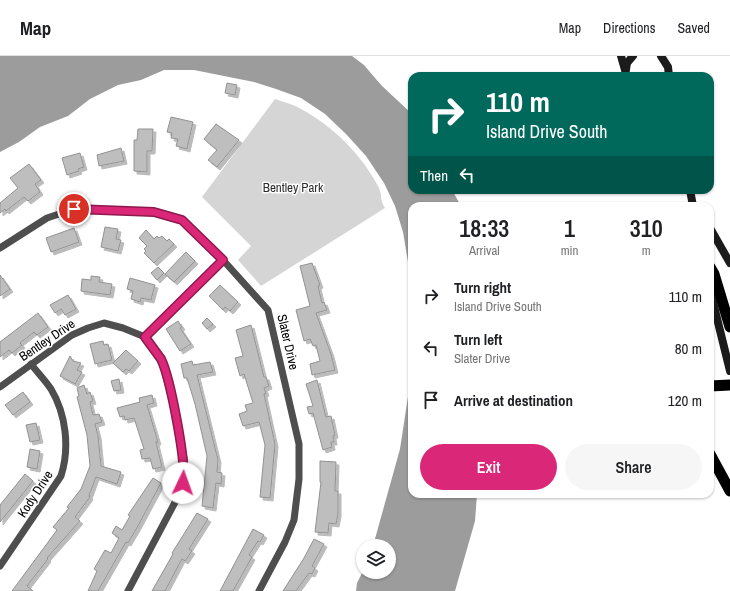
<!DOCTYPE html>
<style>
:root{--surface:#fff;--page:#f6f6f6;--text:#202124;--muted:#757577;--line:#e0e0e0;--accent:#db2777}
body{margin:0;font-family:"Archivo Narrow",sans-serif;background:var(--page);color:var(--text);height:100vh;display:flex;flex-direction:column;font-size:15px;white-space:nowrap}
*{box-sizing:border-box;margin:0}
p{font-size:13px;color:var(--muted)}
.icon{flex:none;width:22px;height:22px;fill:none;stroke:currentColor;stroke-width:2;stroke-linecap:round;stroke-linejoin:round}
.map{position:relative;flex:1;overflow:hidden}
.drawer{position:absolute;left:408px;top:146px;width:306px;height:296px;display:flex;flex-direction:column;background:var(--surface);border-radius:12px;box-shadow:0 1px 3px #0004}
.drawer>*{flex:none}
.banner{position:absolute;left:408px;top:16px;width:306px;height:122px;border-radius:12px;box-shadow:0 1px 3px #0004;background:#00695c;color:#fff;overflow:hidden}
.tools{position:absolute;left:356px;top:483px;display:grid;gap:8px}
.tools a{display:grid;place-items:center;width:40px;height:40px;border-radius:50%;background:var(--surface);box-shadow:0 1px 3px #0004;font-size:20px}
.pin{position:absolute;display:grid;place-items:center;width:34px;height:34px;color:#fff;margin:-17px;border:2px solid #fff;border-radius:50%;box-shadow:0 1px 4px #0007}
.me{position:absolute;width:44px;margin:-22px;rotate:3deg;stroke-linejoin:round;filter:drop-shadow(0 0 3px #0008)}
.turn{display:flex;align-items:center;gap:14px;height:84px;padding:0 12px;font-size:18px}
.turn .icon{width:52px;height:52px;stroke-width:2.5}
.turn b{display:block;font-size:28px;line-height:34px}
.then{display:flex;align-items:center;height:38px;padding:0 12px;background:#0003;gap:8px;font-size:15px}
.eta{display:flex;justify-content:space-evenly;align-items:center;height:68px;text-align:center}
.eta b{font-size:24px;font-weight:600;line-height:28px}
.cta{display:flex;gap:8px;margin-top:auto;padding:8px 12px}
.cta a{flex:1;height:46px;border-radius:24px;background:var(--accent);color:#fff;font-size:16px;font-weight:600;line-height:46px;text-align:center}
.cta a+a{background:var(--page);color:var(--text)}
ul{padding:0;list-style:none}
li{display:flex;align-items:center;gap:12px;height:52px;padding:0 12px}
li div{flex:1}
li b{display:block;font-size:15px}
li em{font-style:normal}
header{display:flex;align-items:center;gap:24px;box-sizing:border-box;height:56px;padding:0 20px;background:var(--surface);border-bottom:1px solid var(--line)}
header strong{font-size:19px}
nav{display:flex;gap:22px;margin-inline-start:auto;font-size:14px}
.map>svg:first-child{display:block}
.green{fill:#d5d5d5}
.water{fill:#9c9c9c}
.building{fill:#bebebe;stroke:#929292;filter:url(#shadow)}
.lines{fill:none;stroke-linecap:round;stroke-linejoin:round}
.minor{stroke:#4e4e4e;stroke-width:7}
.secondary{stroke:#1b1b1b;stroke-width:8}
.trunk{stroke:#000;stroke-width:11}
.route-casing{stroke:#8e194d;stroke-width:10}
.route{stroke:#db2777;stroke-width:7}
.labels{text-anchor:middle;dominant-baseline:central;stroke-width:3;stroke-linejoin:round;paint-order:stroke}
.park-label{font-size:13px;fill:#2c2c2c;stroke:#fff}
.street-label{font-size:13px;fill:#000;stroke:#fff}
</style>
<header>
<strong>Map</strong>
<nav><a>Map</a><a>Directions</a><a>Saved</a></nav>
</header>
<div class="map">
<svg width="730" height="535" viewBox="0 0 730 535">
<defs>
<filter id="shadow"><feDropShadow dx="3" dy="3" stdDeviation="0" flood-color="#0004"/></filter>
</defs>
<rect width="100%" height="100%" fill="#fff"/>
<!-- green -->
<path class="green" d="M275,43C283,46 293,48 301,53C333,70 361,98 378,130C383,139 379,143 385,152L261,230L238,204L251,190L202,141Z"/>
<!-- water -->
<polygon class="water" points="0,0 352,0 364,9 381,29 412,58 412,134 452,134 461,150 412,150 412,438 477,438 475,465 455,535 356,535 357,527 363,515 389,516 389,490 373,490 400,393 411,321 409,212 403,176 395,150 384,127 366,100 346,78 325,58 301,42 276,33 254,26 194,14 164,14 141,24 118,29 90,43 68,60 40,71 19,86 0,96"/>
<!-- building -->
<g class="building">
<polygon points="227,27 237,29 235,39 225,37"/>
<polygon points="171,61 193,66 187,93 176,90 178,83 171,82 172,77 167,76"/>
<polygon points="216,68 239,84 217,111 208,104 217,94 204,83"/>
<polygon points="138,73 153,73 152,95 147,95 147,116 134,115 134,84 137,84"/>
<polygon points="121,92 124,105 99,110 97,99"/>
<polygon points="80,97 84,111 78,113 79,115 67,119 62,102"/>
<polygon points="29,108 41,124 35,128 40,136 28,145 24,141 6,155 5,153 0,157 0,147 18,132 10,122"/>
<polygon points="105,171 118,173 116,183 121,184 118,195 101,191"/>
<polygon points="74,172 79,186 51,196 46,182"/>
<polygon points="146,174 154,183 157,180 159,182 162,180 167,185 169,183 174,188 154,207 144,197 146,195 144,193 147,190 139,182"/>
<polygon points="186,196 195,205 174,226 165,218"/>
<polygon points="312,207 320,229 318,230 322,247 324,246 327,254 316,257 331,298 335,314 312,319 310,308 320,305 316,289 313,290 310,283 304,285 296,254 310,250 300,210"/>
<polygon points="158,211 164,217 157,224 151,217"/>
<polygon points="0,219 10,233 0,240"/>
<polygon points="91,220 100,221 99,226 112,228 110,239 81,235 82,223 91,224"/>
<polygon points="130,222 155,229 151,244 141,242 140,246 131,243 133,235 127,233"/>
<polygon points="220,229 238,246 230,255 225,251 223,254 209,240"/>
<polygon points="68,239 76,253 65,259 61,253 55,257 50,249"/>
<polygon points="38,257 48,271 37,279 34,276 20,287 22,289 12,297 9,294 0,301 0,286"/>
<polygon points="207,262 213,268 207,273 202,267"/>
<polygon points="178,265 182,271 180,272 191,288 180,295 166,273"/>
<polygon points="251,269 264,321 266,321 269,330 264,332 266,337 264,338 275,388 270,442 260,441 265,389 259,366 243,370 239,358 247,355 245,349 253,347 244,318 240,320 235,302 243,300 236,274"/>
<polygon points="103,285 104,289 108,288 112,304 95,308 90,288"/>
<polygon points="126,294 138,305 129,315 126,313 123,316 113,307"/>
<polygon points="70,300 73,305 81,307 77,314 82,316 75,328 60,320"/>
<polygon points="192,305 193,309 210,306 213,316 197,319 218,404 217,416 222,417 221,428 216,427 213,452 202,450 207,400 195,348 187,322 184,322 181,308"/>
<polygon points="119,323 121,334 114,335 111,325"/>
<polygon points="317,324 326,361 331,360 335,379 333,380 334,386 331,386 332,391 323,394 313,357 309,358 307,351 313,350 306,328"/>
<polygon points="84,329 87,338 90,336 93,345 90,346 93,359 99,358 102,366 95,368 98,379 101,410 121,416 117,428 96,421 89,440 90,441 75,461 80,465 47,502 48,503 27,530 33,535 12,535 57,474 53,471 69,452 67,451 81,433 90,410 87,379 77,341 79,340 77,332"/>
<polygon points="23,336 30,346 13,359 5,349"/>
<polygon points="152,339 154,347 147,349 158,386 156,386 162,411 153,413 150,402 142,403 140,394 144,393 134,362 125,364 124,360 120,361 117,352 140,346 139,342"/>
<polygon points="36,367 40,384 30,386 26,369"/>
<polygon points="30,393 40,395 37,413 27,411"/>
<polygon points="320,405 336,406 335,435 338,435 338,458 336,468 329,467 328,477 315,476 321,426 320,426"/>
<polygon points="25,418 33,425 0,466 0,449"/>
<polygon points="153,422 161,427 138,470 128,487 126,486 98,535 88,535 97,515 94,513 105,494 111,497 119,482 112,477 116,470 122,474 130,460 128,459"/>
<polygon points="197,457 208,463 189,493 192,495 185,505 182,503 165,535 152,535 173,498 172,497"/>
<polygon points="253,473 264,479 260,486 258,485 249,499 252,501 233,535 220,535"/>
<polygon points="314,483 324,488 312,510 315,512 312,518 309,517 296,535 283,535 304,502"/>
</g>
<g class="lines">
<!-- minor -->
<g class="minor">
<polyline points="0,192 47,162 74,153 154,156 182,164 223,204 268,254 299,388 299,423 294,464 285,486 259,535"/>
<polyline points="145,281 223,204"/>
<polyline points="0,331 72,279 88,272 104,267 123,272 145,281 162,305 172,344 184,402 185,419 181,435 128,535"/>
<path d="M0,510L61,420C70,392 66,358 51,333C45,324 37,316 31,308"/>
</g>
<!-- secondary -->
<g class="secondary">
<polyline points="621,0 625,14"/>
<polyline points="661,0 668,11 669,20"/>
<polyline points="625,20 627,7 633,0"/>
<polyline points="690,134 693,150"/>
<polyline points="710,172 730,207"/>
<polyline points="710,234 730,315"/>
</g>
<!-- trunk -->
<g class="trunk">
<polyline points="710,211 714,218 730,271"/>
<polyline points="710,330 730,329"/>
<polyline points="710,398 730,435"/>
</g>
</g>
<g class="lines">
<!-- route casing -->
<g class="route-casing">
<path id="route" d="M74,153L154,156L182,164L223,204L145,281C150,288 156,296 161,303C170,321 187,408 183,427"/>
</g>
<!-- route -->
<use href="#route" class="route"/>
</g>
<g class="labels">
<!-- park labels -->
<g class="park-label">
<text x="293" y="131">Bentley Park</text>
</g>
<!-- street labels -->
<g class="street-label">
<text transform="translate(47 284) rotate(-34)">Bentley Drive</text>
<text transform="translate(288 286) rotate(77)">Slater Drive</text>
<text transform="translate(35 438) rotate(-57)">Kody Drive</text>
</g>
</g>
</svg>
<div class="tools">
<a><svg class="icon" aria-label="layers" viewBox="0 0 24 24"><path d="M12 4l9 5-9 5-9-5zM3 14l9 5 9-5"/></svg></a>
</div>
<div class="pin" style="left:74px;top:153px;background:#d93025"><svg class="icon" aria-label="arrive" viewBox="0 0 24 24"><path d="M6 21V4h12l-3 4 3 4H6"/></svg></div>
<svg class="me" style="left:183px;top:427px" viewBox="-20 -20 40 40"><circle r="19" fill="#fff"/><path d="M0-13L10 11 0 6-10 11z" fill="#db2777"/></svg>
<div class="banner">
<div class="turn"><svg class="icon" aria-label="right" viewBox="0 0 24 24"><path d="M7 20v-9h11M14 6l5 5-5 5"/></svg><div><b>110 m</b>Island Drive South</div></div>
<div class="then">Then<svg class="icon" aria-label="left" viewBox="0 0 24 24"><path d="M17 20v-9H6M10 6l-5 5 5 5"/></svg></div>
</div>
<section class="drawer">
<div class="eta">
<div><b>18:33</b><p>Arrival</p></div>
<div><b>1</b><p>min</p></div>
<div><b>310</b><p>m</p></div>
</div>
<ul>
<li><svg class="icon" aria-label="right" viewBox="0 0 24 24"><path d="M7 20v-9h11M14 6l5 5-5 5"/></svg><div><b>Turn right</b><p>Island Drive South</p></div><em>110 m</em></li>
<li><svg class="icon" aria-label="left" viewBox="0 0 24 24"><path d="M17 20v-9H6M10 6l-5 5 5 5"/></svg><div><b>Turn left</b><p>Slater Drive</p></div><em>80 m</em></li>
<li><svg class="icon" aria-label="arrive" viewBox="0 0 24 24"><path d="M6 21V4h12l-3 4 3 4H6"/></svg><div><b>Arrive at destination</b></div><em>120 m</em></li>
</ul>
<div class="cta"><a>Exit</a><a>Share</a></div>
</section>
</div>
